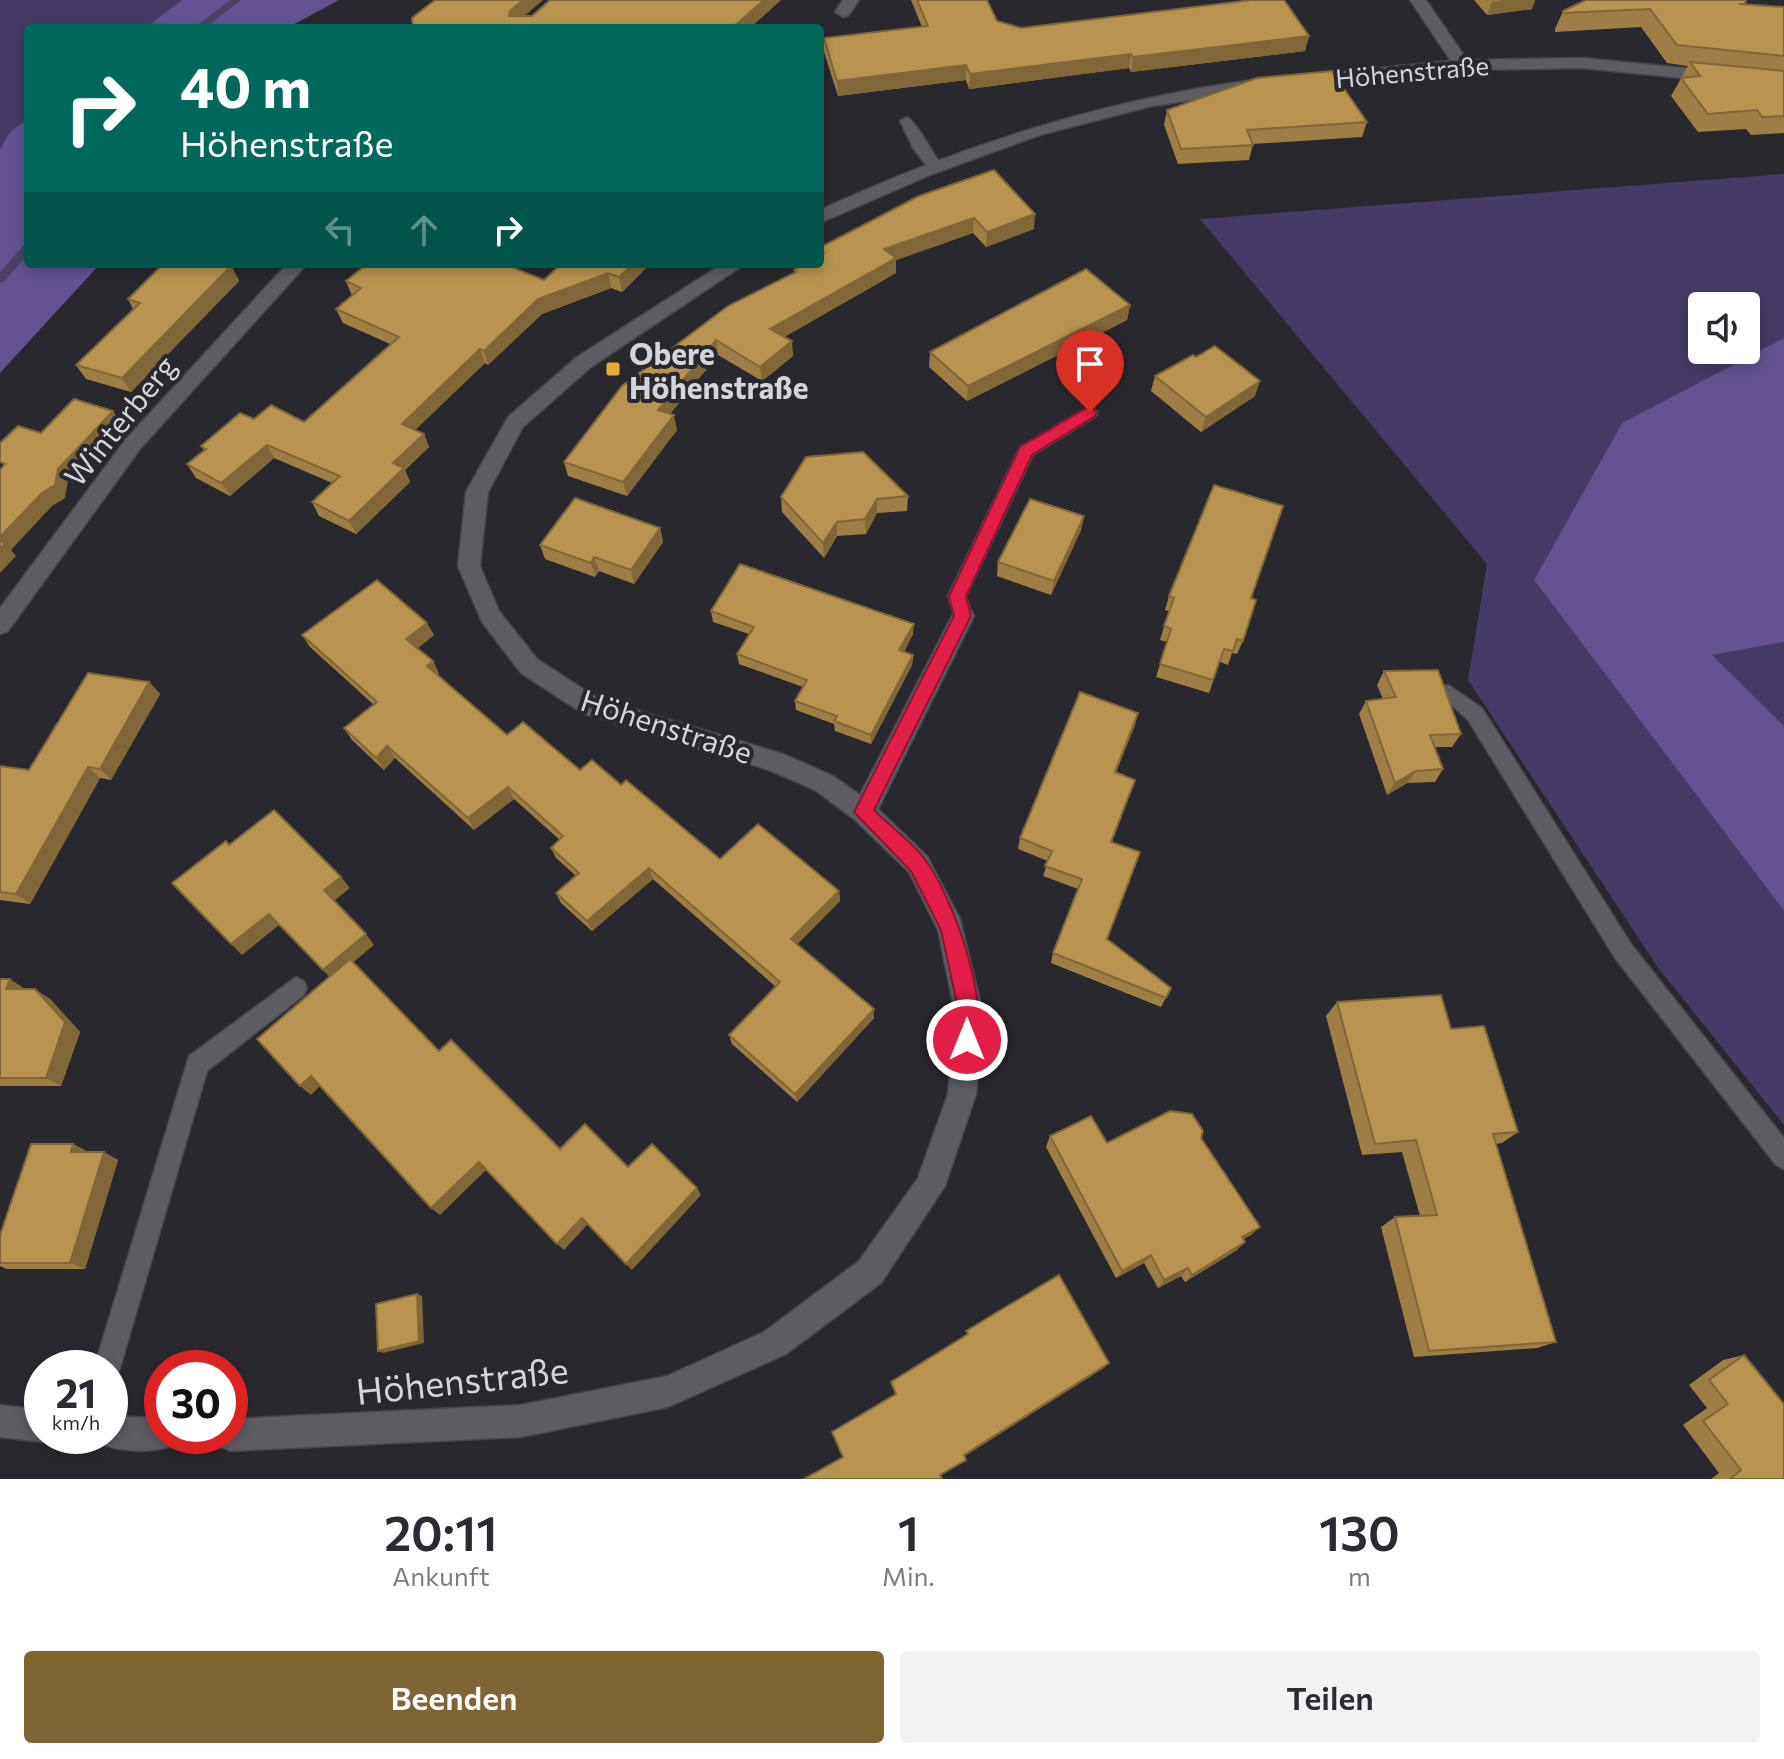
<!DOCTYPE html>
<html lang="de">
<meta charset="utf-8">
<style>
:root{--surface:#fff;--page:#f2f2f3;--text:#2b2b33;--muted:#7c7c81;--accent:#7e6634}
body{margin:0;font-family:Commissioner,sans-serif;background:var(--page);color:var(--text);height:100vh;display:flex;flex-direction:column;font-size:30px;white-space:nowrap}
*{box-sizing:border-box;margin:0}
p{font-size:26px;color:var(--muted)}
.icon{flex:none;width:44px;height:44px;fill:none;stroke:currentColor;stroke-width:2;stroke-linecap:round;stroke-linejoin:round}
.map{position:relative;height:1479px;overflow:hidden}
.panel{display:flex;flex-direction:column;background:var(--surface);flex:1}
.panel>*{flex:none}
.banner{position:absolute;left:24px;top:24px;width:800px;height:244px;border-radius:8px;box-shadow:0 4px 12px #0003;background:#00695c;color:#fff;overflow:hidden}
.tools{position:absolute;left:1688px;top:292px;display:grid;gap:16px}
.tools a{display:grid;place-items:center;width:72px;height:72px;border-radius:8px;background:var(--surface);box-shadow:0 4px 12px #0003;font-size:40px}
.speed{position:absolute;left:24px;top:1350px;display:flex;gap:16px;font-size:40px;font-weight:700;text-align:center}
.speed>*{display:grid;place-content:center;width:104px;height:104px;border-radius:50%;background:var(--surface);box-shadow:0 4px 12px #0003;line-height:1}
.speed small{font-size:20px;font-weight:400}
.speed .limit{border:12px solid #d22;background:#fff;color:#111}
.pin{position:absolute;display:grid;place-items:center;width:68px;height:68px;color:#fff;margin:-82px -34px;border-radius:50% 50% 50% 0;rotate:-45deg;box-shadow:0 0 8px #0007}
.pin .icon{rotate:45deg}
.me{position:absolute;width:88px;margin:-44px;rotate:0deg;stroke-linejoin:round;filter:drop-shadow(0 0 6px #0008)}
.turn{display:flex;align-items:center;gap:28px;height:168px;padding:0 24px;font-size:36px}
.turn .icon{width:104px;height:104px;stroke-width:2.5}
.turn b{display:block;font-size:56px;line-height:68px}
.lanes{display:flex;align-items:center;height:76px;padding:0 24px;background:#0003;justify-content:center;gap:40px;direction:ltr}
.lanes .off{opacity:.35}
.eta{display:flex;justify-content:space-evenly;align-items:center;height:136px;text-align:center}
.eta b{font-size:48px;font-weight:600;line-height:56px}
.cta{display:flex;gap:16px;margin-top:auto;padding:16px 24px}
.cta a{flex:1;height:92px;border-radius:8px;background:var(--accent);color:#fff;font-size:32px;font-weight:600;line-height:92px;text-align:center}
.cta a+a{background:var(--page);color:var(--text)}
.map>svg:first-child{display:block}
.green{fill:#463b65;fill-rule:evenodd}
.forest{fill:#63528f}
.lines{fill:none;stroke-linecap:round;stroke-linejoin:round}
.stream{fill:#4e4063;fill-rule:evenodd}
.service-casing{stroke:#454448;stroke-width:3}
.minor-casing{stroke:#454448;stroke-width:3}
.service{fill:#5d5c63;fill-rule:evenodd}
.minor{fill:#5d5c63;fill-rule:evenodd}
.wall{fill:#9d7e44}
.shaded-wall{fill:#7f6737}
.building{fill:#b6934f;stroke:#7f6737;stroke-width:2}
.route{fill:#e11d48;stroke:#92132f;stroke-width:2}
.poi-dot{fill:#e4ad35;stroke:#29282e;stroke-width:3}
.labels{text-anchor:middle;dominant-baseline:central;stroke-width:8;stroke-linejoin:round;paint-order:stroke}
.far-street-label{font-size:26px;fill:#d5d4d8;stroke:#29282e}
.poi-label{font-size:30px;font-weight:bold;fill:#d5d4d8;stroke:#29282e;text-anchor:start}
.street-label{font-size:30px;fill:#d5d4d8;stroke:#29282e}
.near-street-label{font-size:36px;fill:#d5d4d8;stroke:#29282e}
</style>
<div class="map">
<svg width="1784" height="1479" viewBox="0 0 1784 1479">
<rect width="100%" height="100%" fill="#29282e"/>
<!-- green -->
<g class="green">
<polygon points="0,0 182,0 145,28 28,28 28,118 9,133 0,149"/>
<path d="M1784,174V338L1622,423L1534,580L1784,911V1125L1657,966L1468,680L1487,564L1200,219ZM1702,306H1746V350H1702Z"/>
<polygon points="1784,642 1784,726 1711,655"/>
</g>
<!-- forest -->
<g class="forest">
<polygon points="182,0 339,0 287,28 145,28"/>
<polygon points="28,118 28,264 100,264 0,373 0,149 9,133"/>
<polygon points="1784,338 1784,642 1712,655 1784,726 1784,911 1534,580 1622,423"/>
</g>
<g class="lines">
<!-- stream -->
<g class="stream">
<polygon points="230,0 241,0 205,28 194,28"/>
<polygon points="28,244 28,254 4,282 0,283 0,272 24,245"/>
</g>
<!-- service casing -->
<g class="service-casing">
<g id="service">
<path d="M907,117C915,120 935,156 942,167L940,170H930L913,148L900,121Z"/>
<polygon points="1090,406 1098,412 1096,416 1033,455 966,596 972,616 970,621 956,621 948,596 1020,447"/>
<polygon points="1448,685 1482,708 1631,944 1784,1138 1784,1169 1776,1165 1615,958 1468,720 1438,693 1441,687"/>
<polygon points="296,977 304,981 307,988 304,995 207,1071 120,1368 116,1377 110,1380 110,1368 94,1368 189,1056"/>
</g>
</g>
<!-- minor casing -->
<g class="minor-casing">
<g id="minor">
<polygon points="843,0 859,0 849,15 843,17 835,12"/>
<polygon points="1410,0 1426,0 1467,60 1582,58 1714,71 1722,76 1714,81 1582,68 1462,70 1299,84 1297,80 1299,76 1305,75 1451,61"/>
<path d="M1260,79L1268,84L1266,88L1148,107L1040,135L930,175L820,223V210C961,145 1106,99 1260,79Z"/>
<polygon points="287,264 307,264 140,449 8,631 0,634 0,608 126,439"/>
<polygon points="722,264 745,264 591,367 523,427 488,492 480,566 499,611 537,659 597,698 783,754 833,776 860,795 955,610 963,607 971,610 974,616 878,809 927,856 960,919 983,1013 976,1094 945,1186 881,1283 786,1354 668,1407 521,1437 230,1451 219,1446 214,1436 230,1436 230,1419 521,1405 667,1376 764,1332 859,1261 918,1178 948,1094 955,1013 938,930 909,872 855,820 815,790 769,770 582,713 521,673 482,622 458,566 466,492 508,417 577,357"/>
<polygon points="0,1405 42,1410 42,1436 53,1437 42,1442 0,1437"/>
<path d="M110,1416L162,1418V1436H177L173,1445C153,1454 119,1452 99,1443L96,1436H110Z"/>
</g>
</g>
<!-- service -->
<use href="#service" class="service"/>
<!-- minor -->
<use href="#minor" class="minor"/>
</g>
<!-- wall -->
<g class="wall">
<polygon points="911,0 987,0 997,21 1021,28 1309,36 1305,51 1131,72 1129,68 969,89 966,80 838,96 824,52 824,38 922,27"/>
<polygon points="1474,0 1535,0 1532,9 1487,15"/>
<polygon points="1745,4 1784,7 1784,133 1751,135 1746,129 1698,132 1671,96 1688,66 1667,63 1641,27 1555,32 1555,29 1563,11"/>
<polygon points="1167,110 1367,122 1362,137 1253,144 1249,160 1178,164 1164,125"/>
<polygon points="919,196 1034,229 986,247 973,233 896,260 896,273 784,337 793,356 762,381 718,355 670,414 677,430 627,496 568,476 564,462 794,273 794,270 821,255 821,247"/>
<polygon points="650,264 622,292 611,288 542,314 488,365 485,363 415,430 424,434 429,447 405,470 410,482 356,534 319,516 312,502 332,483 274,458 230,496 196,478 187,464 204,451 201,446 254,419 304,422 390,344 343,323 336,309 352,296 346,281 544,280"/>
<polygon points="231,266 239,281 131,392 86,379 76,365 133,309 128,299"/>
<polygon points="1130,305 1127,320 967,401 929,367 930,352"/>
<polygon points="1155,376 1255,396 1201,432 1151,391"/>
<polygon points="908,496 907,511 877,513 866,534 837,536 824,558 782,512 781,497"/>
<polygon points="1084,516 1081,530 1051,595 997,576 998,562"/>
<polygon points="660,528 663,542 634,584 599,571 595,577 545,559 540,545"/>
<polygon points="1169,596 1251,598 1243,641 1237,654 1232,653 1228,665 1220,662 1209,693 1156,677 1167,642 1160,640 1169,611 1165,610"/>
<polygon points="711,611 913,634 904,652 913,655 912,665 871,744 835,731 834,724 796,710 795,701 803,687 739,664 737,654 749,634 713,622"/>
<polygon points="302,635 434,635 417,648 433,661 439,674 437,675 507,735 580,770 621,785 720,859 839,891 840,901 797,944 874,1009 874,1018 797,1102 732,1044 729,1035 776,987 653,879 592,931 561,903 556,893 576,876 556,858 551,848 560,840 514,799 474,830 395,758 384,770 352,740 344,728 374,705 310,647"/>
<polygon points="1384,671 1461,734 1452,747 1435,747 1443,769 1435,782 1407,783 1387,795 1359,714 1366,701 1383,699 1377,685"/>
<polygon points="149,682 160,694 111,780 100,778 30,904 0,900 0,766 29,770"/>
<polygon points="1135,725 1116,772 1135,780 1112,842 1107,939 1171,988 1161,1007 1051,963 1053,953 1078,889 1043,876 1048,861 1018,849 1020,838"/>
<polygon points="0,979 50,999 80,1032 61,1086 0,1086"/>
<polygon points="1337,1002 1451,1029 1518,1132 1502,1143 1496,1144 1556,1342 1537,1348 1414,1357 1381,1227 1395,1217 1420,1216 1402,1152 1362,1155 1326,1016"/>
<polygon points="1050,1136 1107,1143 1201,1138 1260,1227 1251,1235 1243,1239 1237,1250 1185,1282 1181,1276 1158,1288 1144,1263 1116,1278 1046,1147"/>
<polygon points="73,1144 88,1152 118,1160 85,1269 7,1269 0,1266 0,1235"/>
<polygon points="1744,1355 1784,1479 1711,1479 1719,1473 1683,1425 1707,1408 1689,1385 1723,1360"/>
</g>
<!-- shaded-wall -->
<g class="shaded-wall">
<polygon points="523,0 543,0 513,26 509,16 510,11"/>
<polygon points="764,0 781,0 750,28 732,28"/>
<polygon points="1503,0 1535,0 1532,9 1487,15 1492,2"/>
<polygon points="1309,36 1305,51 1131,72 1133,57"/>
<polygon points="1131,54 1129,68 969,89 970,74"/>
<polygon points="966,65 966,80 838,96 837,81"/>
<polygon points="1035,214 1034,229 986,247 987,232"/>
<polygon points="974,218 973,233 896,260 896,273 772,344 770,329 884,249"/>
<polygon points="633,264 650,264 622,292 619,277"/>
<polygon points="231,266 239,281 131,392 122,378"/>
<polygon points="608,273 611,288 542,314 488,365 484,351 538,299"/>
<polygon points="1130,305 1127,320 967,401 968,386"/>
<polygon points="716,340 718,355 661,425 658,410"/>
<polygon points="792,341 793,356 762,381 760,367"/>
<polygon points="480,349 485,363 408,437 402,424"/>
<polygon points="1260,381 1255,396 1201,432 1206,417"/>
<polygon points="113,411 122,424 68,481 65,498 52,506 11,550 16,556 0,573 0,537 58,469"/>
<polygon points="674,415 677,430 627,496 623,482"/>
<polygon points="424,434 429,447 405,470 410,482 356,534 349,521 393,463"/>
<polygon points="267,445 274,458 230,496 221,483"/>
<polygon points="877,499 877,513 866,534 865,519"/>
<polygon points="1084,516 1081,530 1051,595 1054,581"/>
<polygon points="837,522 837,536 824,558 823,543"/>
<polygon points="660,528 663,542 634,584 631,570"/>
<polygon points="594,557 599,571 595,577 591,563"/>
<polygon points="427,623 434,635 413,652 406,639"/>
<polygon points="914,624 913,634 899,660 899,650"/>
<polygon points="913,655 912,665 871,744 871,735"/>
<polygon points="433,661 439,674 433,678 427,666"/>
<polygon points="149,682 160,694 111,780 100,769"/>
<polygon points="1138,713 1135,725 1111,784 1115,772"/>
<polygon points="387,746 395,758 384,770 376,758"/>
<polygon points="88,767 100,778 30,904 16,894"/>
<polygon points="1416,771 1407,783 1387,795 1395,783"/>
<polygon points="508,787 514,799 474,830 468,818"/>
<polygon points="649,868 653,879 592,931 587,921"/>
<polygon points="341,877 350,888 334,901 324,890"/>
<polygon points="839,891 840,901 793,949 791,939"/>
<polygon points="269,914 279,925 242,955 231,944"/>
<polygon points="366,934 374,945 332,980 323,970"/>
<polygon points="10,979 25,989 6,989"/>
<polygon points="35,989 50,999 80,1032 61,1086 46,1078"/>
<polygon points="874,1009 874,1018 797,1102 795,1094"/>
<polygon points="311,1076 321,1085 311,1095 300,1086"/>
<polygon points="73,1144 88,1152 71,1152"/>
<polygon points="104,1152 118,1160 85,1269 70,1263"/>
<polygon points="479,1162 487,1169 440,1215 431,1208"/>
<polygon points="697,1188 701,1195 632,1270 626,1264"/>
<polygon points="582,1218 588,1224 564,1250 557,1244"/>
<polygon points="1260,1227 1251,1235 1233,1245 1242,1237"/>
<polygon points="1245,1242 1237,1250 1185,1282 1192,1275"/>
<polygon points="1151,1255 1144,1263 1116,1278 1122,1271"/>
<polygon points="1188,1268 1181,1276 1158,1288 1164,1280"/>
<polygon points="417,1294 422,1296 424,1343 383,1353 378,1351"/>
<polygon points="1109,1363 1104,1368 962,1458 964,1455"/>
</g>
<!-- building -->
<g class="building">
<polygon points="435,0 523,0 510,11 509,16 532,16 550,0 764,0 732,28 413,28 412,18"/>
<polygon points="917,0 987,0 997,21 1021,28 1252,0 1284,0 1309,36 1133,57 1131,54 970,74 966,65 837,81 824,38 928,26"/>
<polygon points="1586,0 1746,0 1745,4 1739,4 1784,7 1784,56 1677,45 1650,9 1563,13 1563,11"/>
<polygon points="1690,62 1784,71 1784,116 1762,117 1757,110 1708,114 1681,78 1700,76"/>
<polygon points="1332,71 1367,122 1247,130 1253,145 1181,149 1167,110 1257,78"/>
<polygon points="994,170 1035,214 987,232 974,218 884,249 896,258 770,329 792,341 760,367 716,340 658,410 674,415 623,482 564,462 622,386 728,306 796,272 794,270 804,264 820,264 820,255 824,253 821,247 919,196"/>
<polygon points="163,264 222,264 231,266 122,378 76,365 140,303 128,299"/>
<polygon points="367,264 504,264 544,280 561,264 633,264 619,277 608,273 538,299 484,351 480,349 402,424 424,434 393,463 404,468 349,521 312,502 340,476 267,445 221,483 187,464 206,449 201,446 240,413 254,419 271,405 304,422 399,337 336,309 361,288 346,281"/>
<polygon points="1086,269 1130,305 968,386 930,352"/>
<polygon points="1215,346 1260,381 1206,417 1155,376 1193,355 1196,357"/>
<polygon points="74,399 113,411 58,469 55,485 42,493 0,537 0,470 5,464 0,462 0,443 18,426 41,433"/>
<polygon points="863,452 908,496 877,499 865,519 837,522 823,543 781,497 806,457"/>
<polygon points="1214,485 1283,506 1251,598 1256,600 1243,641 1237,639 1233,651 1224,649 1213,680 1160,664 1171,629 1164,626 1174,598 1169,596"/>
<polygon points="575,498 660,528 631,570 594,557 591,563 540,545"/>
<polygon points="1030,499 1084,516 1054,581 998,562"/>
<polygon points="0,541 5,543 0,549"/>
<polygon points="740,564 914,624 899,650 913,655 871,735 834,721 837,716 795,701 807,680 737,654 754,627 711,611"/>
<polygon points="377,580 427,623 406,639 433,661 427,666 507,735 523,722 580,770 592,760 621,785 626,780 720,859 758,824 839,891 791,939 874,1009 795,1094 729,1035 780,982 649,868 587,921 556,893 579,873 551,848 563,836 508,787 468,818 387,746 376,758 344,728 377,702 302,635"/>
<polygon points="1438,670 1461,734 1430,735 1443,769 1416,771 1395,783 1366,701 1396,697 1384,671"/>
<polygon points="88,673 149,682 100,769 88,767 16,894 0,892 0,766 29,770"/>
<polygon points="1080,692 1138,713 1115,772 1135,780 1111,842 1140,852 1107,939 1171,988 1166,998 1053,953 1082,879 1045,866 1052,851 1020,838"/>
<polygon points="274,810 341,877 324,890 366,934 323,970 269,914 231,944 172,883 226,841 229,845"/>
<polygon points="350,959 439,1051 451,1040 560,1149 585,1124 628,1167 652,1144 697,1188 626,1264 582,1218 557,1244 479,1162 431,1208 311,1076 300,1086 257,1039"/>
<polygon points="0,979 10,979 6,989 35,989 65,1022 46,1078 0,1078"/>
<polygon points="1441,995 1451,1029 1484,1026 1518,1132 1493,1134 1556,1342 1429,1351 1395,1217 1437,1215 1416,1140 1375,1144 1337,1002"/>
<polygon points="1170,1111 1192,1114 1203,1131 1201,1138 1260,1227 1242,1237 1245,1242 1192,1275 1188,1268 1164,1280 1151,1255 1122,1271 1050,1136 1091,1116 1107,1143"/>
<polygon points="31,1144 73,1144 71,1152 104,1152 70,1263 0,1263 0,1235"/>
<polygon points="1059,1275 1109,1363 964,1455 966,1460 940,1475 942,1479 804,1479 843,1457 832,1432 896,1394 891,1382 968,1334 966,1331"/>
<polygon points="417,1294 419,1341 378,1351 376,1304"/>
<polygon points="1744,1355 1784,1404 1784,1479 1730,1479 1741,1470 1703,1421 1728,1404 1709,1380"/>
</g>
<!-- route -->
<path class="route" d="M1090,406L1097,412L1095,416L1032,455L966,596L971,616L874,810C890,826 911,841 924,858C952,894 992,1005 974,1047L967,1050L959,1047L956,1040L959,1013L941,930L911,871L854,812L954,616L949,596L1020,447Z"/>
<!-- markers -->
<rect class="poi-dot" x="605" y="361" width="16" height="16" rx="4"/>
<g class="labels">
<!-- far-street labels -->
<g class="far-street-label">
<text transform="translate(1412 71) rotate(-5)">Höhenstraße</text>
</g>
<!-- poi labels -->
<g class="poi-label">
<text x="629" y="352">Obere<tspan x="629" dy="34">Höhenstraße</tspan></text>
</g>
<!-- street labels -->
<g class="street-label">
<text transform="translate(119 420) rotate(-51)">Winterberg</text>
<text transform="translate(667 725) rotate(18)">Höhenstraße</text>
</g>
<!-- near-street labels -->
<g class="near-street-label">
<text transform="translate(462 1379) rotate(-6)">Höhenstraße</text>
</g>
</g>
</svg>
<div class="tools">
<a><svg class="icon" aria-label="sound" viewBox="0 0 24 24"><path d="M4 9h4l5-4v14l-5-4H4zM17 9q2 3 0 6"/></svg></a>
</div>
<div class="speed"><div>21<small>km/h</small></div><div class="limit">30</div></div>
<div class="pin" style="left:1090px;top:412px;background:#d93025"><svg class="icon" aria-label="arrive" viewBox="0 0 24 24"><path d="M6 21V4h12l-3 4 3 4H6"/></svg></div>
<svg class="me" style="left:967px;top:1040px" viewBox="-20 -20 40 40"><circle r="17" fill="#e11d48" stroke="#fff" stroke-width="3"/><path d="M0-11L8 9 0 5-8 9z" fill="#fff"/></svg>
<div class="banner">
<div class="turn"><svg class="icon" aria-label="right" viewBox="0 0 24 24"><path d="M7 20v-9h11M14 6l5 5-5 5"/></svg><div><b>40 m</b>Höhenstraße</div></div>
<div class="lanes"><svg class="icon off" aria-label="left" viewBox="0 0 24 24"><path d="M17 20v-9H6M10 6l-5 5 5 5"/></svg><svg class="icon off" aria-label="ahead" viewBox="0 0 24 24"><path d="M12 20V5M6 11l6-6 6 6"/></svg><svg class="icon" aria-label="right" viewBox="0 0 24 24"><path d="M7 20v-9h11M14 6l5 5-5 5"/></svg></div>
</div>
</div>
<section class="panel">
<div class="eta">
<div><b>20:11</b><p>Ankunft</p></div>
<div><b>1</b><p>Min.</p></div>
<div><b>130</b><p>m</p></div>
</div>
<div class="cta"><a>Beenden</a><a>Teilen</a></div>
</section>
